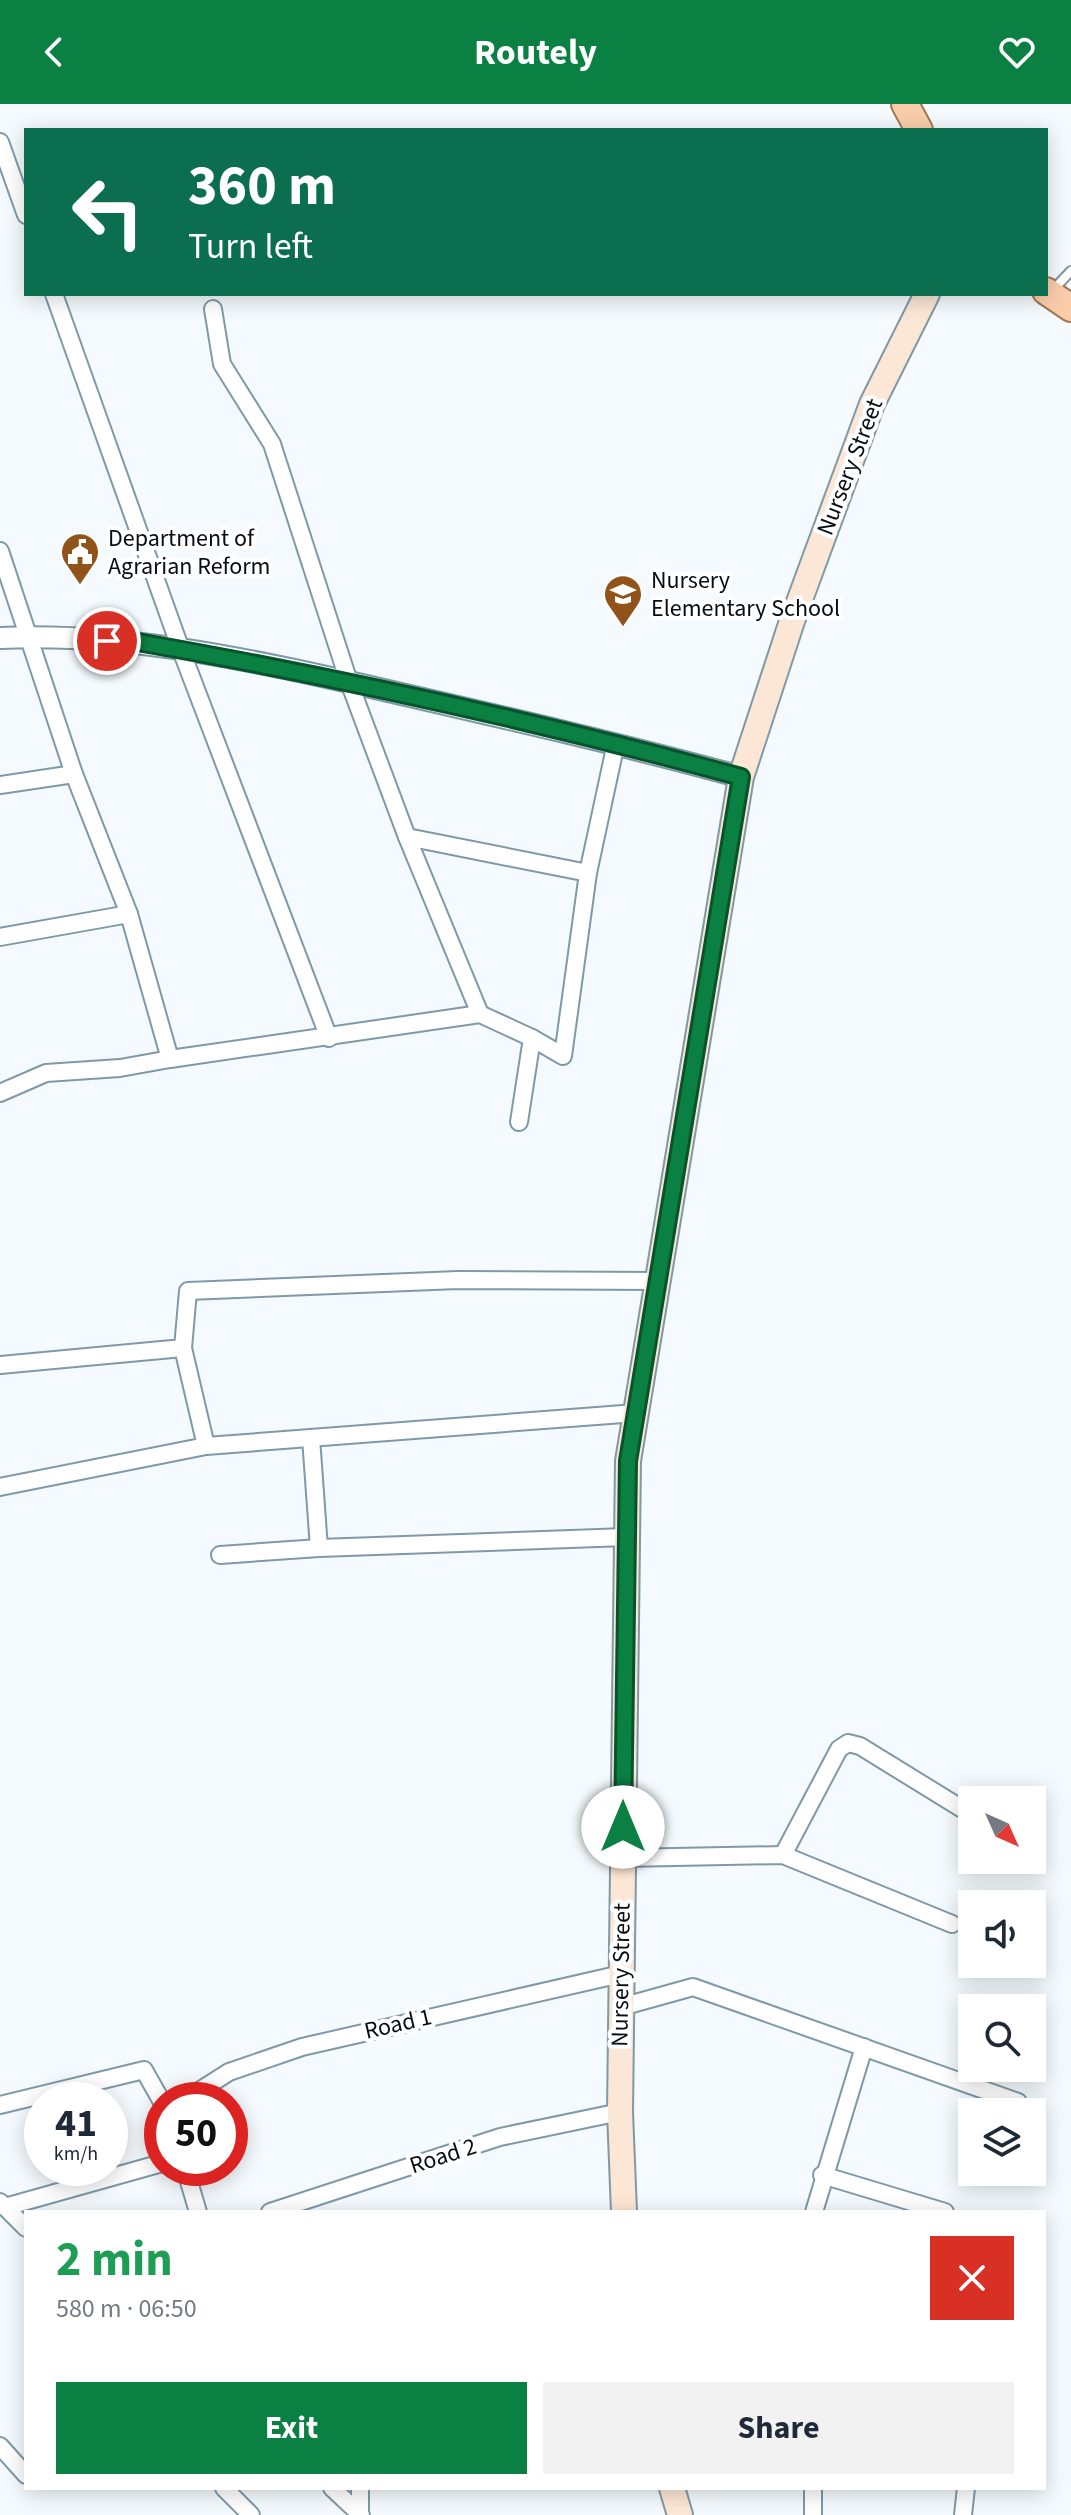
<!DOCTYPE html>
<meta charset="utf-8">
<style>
:root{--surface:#fff;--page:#f2f2f3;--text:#1f2937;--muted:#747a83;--accent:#0b8043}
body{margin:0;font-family:"Source Sans 3",sans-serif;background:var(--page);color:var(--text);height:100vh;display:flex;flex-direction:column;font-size:30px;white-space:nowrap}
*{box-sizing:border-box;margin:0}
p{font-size:26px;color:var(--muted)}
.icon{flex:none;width:44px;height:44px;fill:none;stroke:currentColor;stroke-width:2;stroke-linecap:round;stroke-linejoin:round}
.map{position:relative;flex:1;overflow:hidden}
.side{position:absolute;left:24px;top:2106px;width:1022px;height:280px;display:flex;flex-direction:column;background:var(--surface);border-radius:0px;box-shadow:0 4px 20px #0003}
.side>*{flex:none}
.banner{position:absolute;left:24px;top:24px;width:1024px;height:168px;border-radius:0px;box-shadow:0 4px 20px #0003;background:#0b6e4f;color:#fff;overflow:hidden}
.needle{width:52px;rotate:135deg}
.fabs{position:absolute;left:958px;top:1682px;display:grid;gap:16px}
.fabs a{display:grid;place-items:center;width:88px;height:88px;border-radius:0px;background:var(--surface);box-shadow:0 4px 20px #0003;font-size:40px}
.speed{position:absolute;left:24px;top:1978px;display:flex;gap:16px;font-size:40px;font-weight:700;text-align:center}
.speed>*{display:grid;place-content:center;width:104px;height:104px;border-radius:50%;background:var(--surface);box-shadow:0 4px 20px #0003;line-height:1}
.speed small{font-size:20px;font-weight:400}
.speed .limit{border:12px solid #d22;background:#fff;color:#111}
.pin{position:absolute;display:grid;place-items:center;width:68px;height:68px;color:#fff;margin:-34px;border:4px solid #fff;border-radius:50%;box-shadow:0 2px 8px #0007}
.me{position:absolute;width:88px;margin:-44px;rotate:0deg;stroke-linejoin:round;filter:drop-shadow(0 0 6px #0008)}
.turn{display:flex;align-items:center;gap:28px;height:168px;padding:0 32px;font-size:36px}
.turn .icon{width:104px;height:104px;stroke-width:2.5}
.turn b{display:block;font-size:56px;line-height:68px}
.round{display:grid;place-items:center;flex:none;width:84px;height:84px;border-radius:0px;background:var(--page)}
.head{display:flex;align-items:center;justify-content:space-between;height:136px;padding:0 32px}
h1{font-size:48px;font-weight:700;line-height:60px;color:#1e9e55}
.primary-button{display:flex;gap:16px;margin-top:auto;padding:16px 32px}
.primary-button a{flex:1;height:92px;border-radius:0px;background:var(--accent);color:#fff;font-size:32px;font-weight:700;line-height:92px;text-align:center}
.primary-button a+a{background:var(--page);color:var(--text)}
header{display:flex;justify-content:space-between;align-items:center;height:104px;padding:0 32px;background:var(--accent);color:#fff;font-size:36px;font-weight:700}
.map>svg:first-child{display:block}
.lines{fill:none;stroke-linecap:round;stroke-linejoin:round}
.service-casing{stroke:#7f99a9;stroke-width:12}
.minor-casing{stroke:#7f99a9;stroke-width:20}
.tertiary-casing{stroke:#7f99a9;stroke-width:24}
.secondary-casing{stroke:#7f99a9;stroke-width:28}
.primary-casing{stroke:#a17551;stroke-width:30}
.service{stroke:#fff;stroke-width:8}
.minor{stroke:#fff;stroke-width:16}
.tertiary{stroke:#fff;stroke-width:20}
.secondary{stroke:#fce6d5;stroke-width:24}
.primary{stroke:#f9cdaa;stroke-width:26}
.route-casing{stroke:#07532c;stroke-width:20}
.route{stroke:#0b8043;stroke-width:14}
.labels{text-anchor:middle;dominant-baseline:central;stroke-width:8;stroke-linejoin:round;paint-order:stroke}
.street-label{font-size:24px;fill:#050e14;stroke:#fff}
.poi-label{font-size:24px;fill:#050e14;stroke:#fff;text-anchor:start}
</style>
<header><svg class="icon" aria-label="back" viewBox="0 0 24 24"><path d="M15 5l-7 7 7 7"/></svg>Routely<svg class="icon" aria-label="heart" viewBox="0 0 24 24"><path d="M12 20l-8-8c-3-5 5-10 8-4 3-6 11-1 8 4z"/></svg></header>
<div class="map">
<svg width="1071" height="2411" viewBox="0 0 1071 2411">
<rect width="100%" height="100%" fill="#f4fafd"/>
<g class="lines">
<!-- service casing -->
<g class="service-casing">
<polyline id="service" points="1052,187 1071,167"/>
</g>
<!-- minor casing -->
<g class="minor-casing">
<g id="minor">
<polyline points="0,38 26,111"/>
<polyline points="54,190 181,546 329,934"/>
<polyline points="213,205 222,260 272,340 349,578 407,733 480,910"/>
<polyline points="0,447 74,670 129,810 0,833"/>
<polyline points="0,681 74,670"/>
<polyline points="407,733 588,769 563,952 532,934"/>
<polyline points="588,769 616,639"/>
<polyline points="129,810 170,955 480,910 532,934 519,1018"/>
<polyline points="0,989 46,969 120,964 170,955"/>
<polyline points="183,1244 206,1342"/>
<polyline points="0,1261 183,1244 188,1187 458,1176 658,1177"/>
<polyline points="311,1334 319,1444"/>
<polyline points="0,1383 206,1342 636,1309"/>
<polyline points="220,1451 319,1444 626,1433"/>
<polyline points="783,1751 839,1645 848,1639 860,1642 972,1711"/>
<polyline points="623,1754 783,1751 952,1820"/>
<polyline points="621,1903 693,1883 1018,1998"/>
<polyline points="185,1996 229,1968 302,1943 621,1870"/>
<polyline points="0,2001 144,1966 162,1998"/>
<polyline points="185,2064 198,2108"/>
<polyline points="822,2071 945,2108"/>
<polyline points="0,2098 26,2124"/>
<polyline points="5,2103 162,2059"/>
<polyline points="270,2108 500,2033 620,2008"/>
<polyline points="814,2108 864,1943"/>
<polyline points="0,2342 26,2371"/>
<polyline points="224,2384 251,2411"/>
<polyline points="332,2384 361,2411"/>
<polyline points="360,2384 360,2408"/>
<polyline points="813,2384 813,2411"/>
<polyline points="963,2411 966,2384"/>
</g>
</g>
<!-- tertiary casing -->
<g class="tertiary-casing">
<path id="tertiary" d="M0,534C131,528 261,558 388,587C506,614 624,641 741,673"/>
</g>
<!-- secondary casing -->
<g class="secondary-casing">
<g id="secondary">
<polyline points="624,2108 620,2008 628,1357 741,673 792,517 872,300 927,190"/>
<polyline points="672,2384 680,2411"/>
</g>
</g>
<!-- primary casing -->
<g class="primary-casing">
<g id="primary">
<polyline points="905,0 919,26"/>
<polyline points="1046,187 1071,204"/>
</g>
</g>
<!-- service -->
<use href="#service" class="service"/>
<!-- minor -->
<use href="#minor" class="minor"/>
<!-- tertiary -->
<use href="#tertiary" class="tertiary"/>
<!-- secondary -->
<use href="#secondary" class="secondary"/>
<!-- primary -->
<use href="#primary" class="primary"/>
</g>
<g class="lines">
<!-- route casing -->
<g class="route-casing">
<path id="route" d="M107,537H132C337,573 540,618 741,673L628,1357L623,1723"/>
</g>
<!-- route -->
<use href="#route" class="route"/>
</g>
<!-- icons -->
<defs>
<g id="civic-pin" transform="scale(2)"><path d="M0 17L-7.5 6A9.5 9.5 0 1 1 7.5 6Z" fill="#915319" stroke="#fff"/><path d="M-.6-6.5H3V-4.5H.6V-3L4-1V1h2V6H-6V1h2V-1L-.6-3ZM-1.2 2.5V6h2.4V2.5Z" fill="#fff"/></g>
<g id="school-pin" transform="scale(2)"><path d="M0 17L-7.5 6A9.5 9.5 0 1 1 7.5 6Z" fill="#915319" stroke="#fff"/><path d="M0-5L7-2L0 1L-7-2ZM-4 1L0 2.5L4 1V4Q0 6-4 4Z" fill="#fff"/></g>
</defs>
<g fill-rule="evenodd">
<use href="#civic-pin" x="80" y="448"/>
<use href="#school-pin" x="623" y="490"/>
</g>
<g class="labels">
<!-- street labels -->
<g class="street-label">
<text transform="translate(850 363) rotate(-69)">Nursery Street</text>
<text transform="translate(621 1871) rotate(-89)">Nursery Street</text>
<text transform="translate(398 1920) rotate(-13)">Road 1</text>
<text transform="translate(443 2052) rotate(-18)">Road 2</text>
</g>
<!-- poi labels -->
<g class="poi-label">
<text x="108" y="434">Department of<tspan x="108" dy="28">Agrarian Reform</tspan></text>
<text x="651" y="476">Nursery<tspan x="651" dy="28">Elementary School</tspan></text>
</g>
</g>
</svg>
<div class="fabs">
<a><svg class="needle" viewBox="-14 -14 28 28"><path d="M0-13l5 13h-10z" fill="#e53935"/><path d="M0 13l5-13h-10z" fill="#747a83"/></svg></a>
<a><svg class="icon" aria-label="sound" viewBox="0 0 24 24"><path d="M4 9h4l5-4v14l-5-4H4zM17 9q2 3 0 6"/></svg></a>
<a><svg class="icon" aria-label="search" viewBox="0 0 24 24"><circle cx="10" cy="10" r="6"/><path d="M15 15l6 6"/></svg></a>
<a><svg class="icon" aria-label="layers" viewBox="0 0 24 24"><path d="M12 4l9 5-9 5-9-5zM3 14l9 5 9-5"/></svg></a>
</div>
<div class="speed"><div>41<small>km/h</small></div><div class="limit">50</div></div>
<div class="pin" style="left:107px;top:537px;background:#d93025"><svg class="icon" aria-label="arrive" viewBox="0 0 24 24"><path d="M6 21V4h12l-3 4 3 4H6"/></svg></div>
<svg class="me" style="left:623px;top:1723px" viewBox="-20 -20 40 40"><circle r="19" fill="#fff"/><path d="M0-13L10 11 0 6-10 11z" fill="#0b8043"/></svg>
<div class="banner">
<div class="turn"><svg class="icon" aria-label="left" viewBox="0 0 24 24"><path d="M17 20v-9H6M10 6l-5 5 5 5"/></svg><div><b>360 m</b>Turn left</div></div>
</div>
<section class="side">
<div class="head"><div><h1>2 min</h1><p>580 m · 06:50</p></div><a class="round" style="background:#d93025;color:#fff"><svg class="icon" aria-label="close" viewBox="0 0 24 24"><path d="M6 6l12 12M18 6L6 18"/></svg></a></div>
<div class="primary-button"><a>Exit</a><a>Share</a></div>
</section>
</div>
